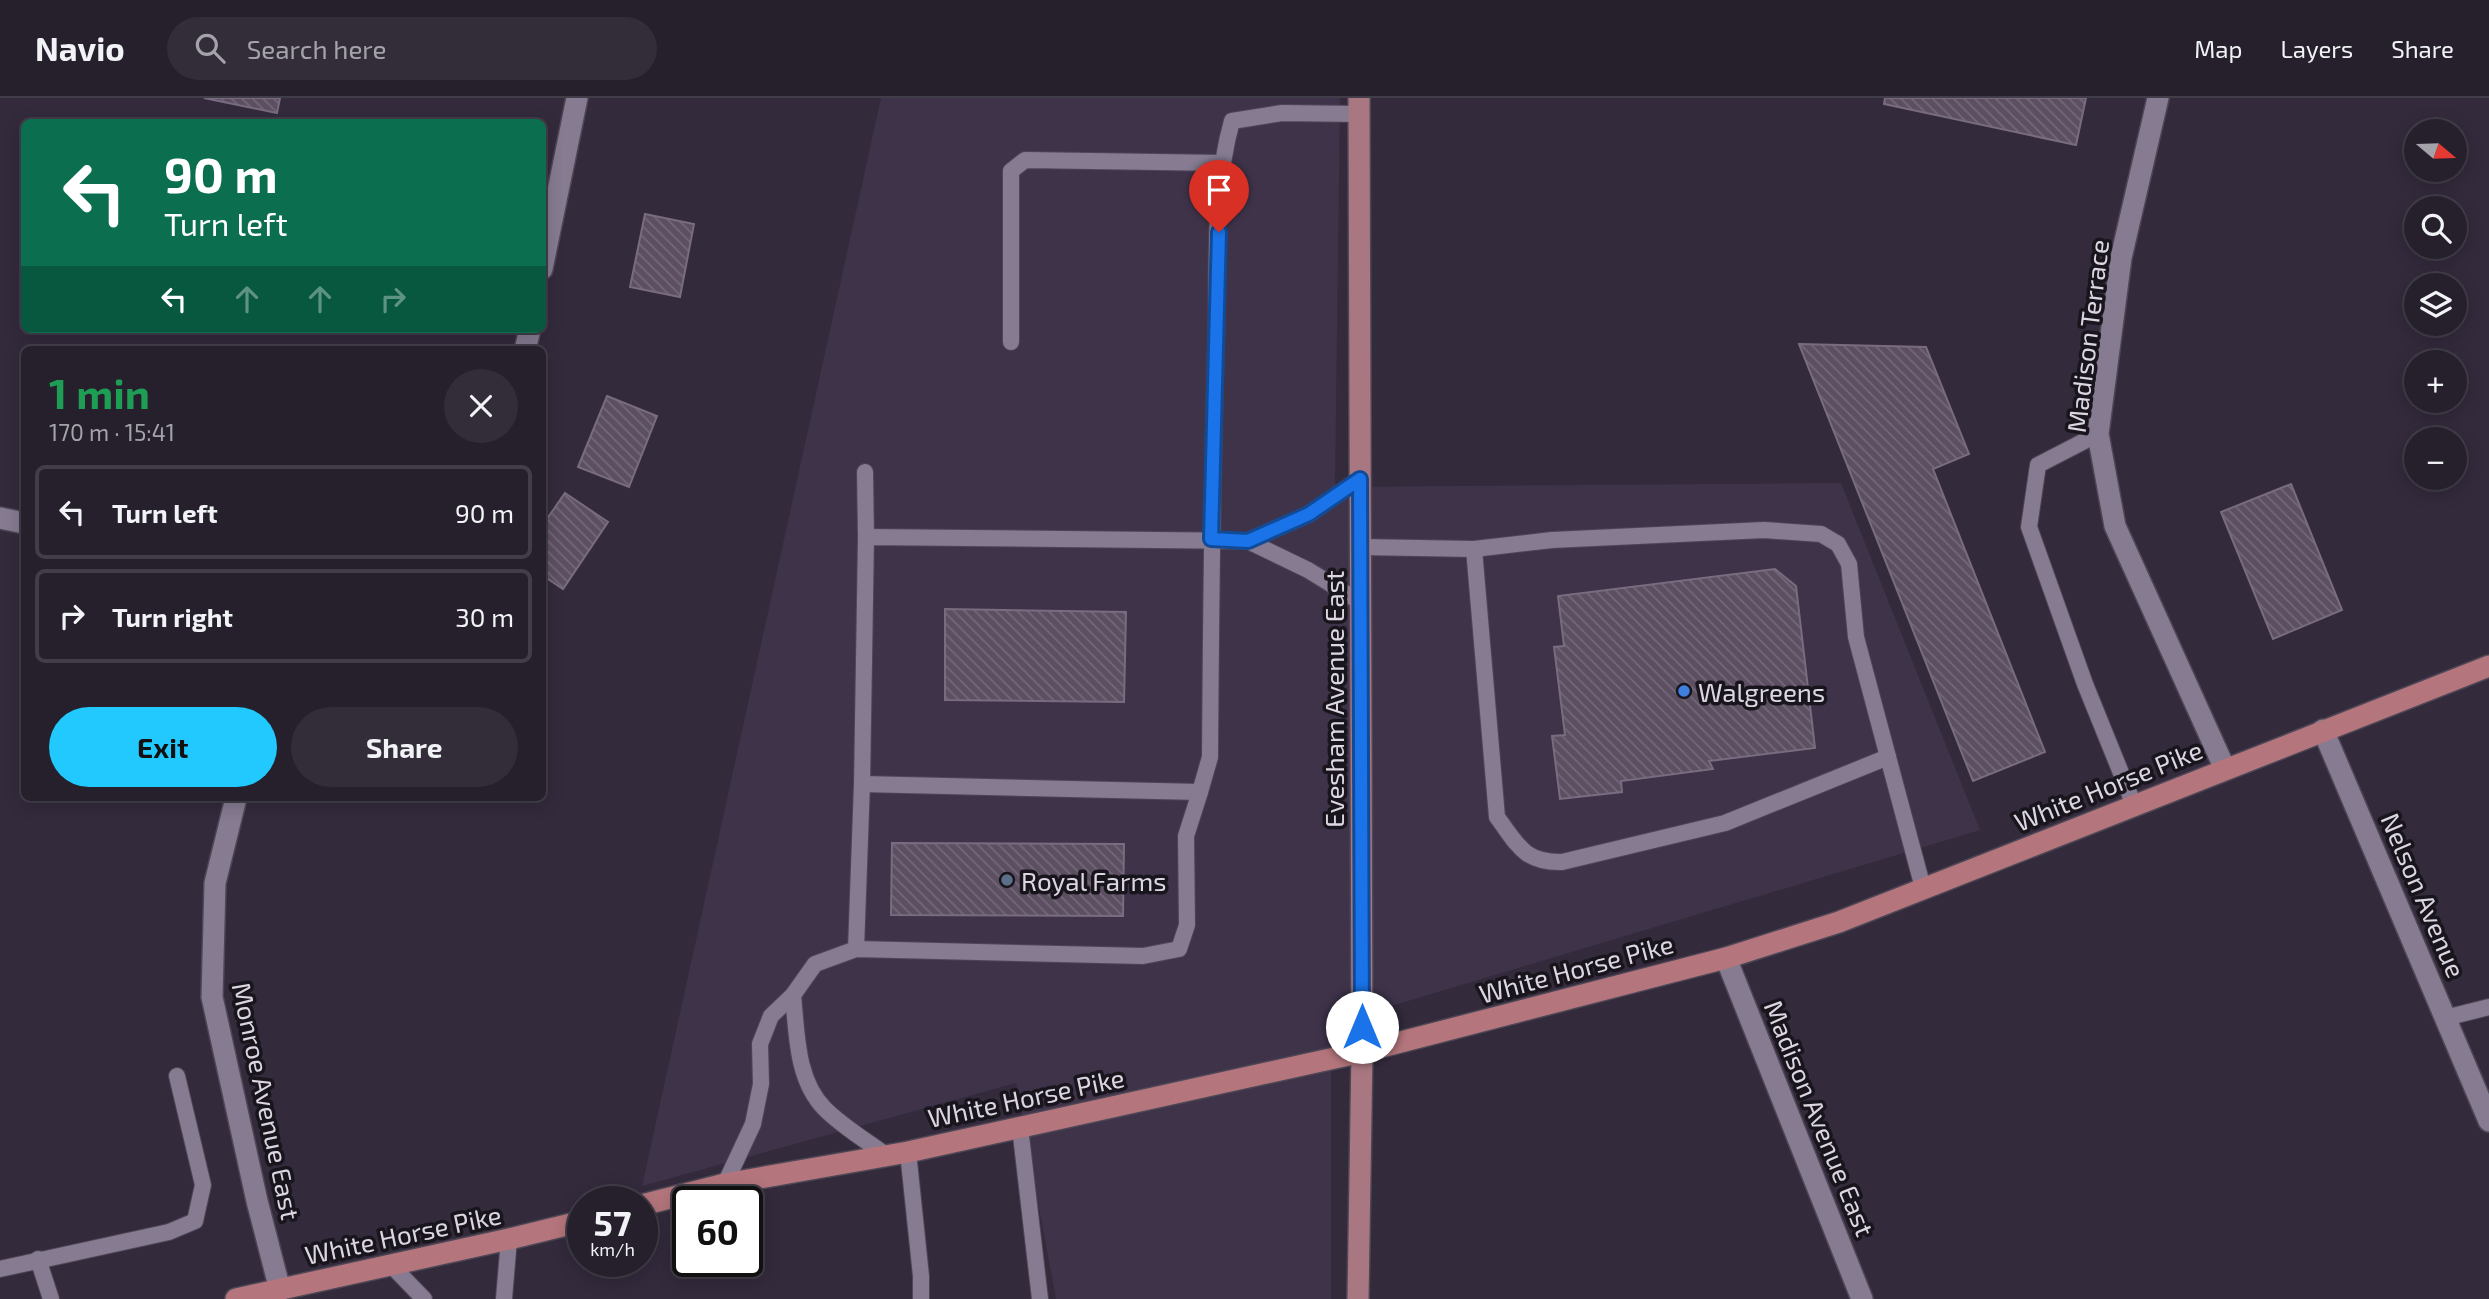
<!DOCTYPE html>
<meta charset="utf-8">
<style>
:root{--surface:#26202d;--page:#322d39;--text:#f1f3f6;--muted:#a4a3aa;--line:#423e49;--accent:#22c9fe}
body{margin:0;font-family:"Exo 2",sans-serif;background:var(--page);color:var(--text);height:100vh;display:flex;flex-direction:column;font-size:26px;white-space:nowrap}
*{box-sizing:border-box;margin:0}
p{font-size:23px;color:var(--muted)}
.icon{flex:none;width:38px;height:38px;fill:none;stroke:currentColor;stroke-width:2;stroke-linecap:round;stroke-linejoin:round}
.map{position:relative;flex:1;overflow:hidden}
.panel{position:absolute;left:21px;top:248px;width:525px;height:455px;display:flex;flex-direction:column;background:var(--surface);border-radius:10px;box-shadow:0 4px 18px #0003,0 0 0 2px var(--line)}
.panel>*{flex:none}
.banner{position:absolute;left:21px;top:21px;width:525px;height:214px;border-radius:10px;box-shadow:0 4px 18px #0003,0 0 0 2px var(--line);background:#0b6e4f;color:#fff;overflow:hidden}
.needle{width:46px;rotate:109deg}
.tools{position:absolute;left:2404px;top:21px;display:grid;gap:14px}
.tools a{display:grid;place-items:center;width:63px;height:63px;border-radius:50%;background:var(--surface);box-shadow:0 4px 18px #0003,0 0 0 2px var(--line);font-size:35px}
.speed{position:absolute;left:567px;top:1088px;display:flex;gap:14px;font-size:35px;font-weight:700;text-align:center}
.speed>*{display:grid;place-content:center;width:91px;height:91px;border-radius:50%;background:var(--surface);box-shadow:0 4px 18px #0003,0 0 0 2px var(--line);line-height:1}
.speed small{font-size:18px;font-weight:400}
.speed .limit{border:4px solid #111;border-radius:10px;background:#fff;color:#111}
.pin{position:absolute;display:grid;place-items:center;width:60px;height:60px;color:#fff;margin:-72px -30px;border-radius:50% 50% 50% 0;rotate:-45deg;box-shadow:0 0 7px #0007}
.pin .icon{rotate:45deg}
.me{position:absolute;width:77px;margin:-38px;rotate:0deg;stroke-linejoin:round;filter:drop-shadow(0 0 5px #0008)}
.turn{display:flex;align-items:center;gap:24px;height:147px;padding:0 28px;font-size:32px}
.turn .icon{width:91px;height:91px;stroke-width:2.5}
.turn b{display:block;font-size:49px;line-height:60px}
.lanes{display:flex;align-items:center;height:66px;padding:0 28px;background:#0003;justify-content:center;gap:35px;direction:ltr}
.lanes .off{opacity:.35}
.round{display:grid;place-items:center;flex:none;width:74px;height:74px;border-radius:37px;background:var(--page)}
.summary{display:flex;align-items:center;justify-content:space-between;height:119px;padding:0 28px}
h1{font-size:42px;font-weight:700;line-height:52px;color:#1e9e55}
.action{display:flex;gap:14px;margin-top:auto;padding:14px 28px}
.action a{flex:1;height:80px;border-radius:42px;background:var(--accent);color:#111;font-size:28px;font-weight:700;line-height:80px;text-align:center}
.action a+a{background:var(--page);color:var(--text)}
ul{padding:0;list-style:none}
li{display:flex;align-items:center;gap:21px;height:94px;margin:0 14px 10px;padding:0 14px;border:4px solid var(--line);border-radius:10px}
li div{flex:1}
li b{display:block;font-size:26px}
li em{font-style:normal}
header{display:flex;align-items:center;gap:42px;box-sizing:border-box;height:98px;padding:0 35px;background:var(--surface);border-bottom:2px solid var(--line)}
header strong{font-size:33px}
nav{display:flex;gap:38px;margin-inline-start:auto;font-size:24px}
.search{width:490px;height:63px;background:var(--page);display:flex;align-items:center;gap:18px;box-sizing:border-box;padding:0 24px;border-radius:38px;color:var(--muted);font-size:26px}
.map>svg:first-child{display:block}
.built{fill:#3f334a}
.building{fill:url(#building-back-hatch);stroke:#796c80;stroke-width:2}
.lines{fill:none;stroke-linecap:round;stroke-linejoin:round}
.service-casing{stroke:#4d4655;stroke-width:18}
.minor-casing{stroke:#4d4655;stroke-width:24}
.primary-casing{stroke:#4d4655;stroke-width:24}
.trunk-casing{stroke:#4d4655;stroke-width:24}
.service{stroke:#867b91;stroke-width:16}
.minor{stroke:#867b91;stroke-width:21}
.primary{stroke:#a97781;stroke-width:21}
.trunk{stroke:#b4767c;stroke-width:21}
.route-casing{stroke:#114b97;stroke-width:18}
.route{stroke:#1a73e8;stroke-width:12}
.shop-dot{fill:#3f7fe0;stroke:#19151d;stroke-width:2.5}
.service-dot{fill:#5c6f8a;stroke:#19151d;stroke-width:2.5}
.labels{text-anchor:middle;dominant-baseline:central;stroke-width:7;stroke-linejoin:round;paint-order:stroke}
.street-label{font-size:26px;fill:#dcd6e2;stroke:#19151d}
.poi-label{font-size:26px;fill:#dcd6e2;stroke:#19151d;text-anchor:start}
</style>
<header>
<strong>Navio</strong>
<div class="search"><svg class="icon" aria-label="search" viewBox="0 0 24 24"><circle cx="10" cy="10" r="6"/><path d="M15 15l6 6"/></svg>Search here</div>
<nav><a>Map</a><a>Layers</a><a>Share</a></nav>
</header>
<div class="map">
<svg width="2489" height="1201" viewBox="0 0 2489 1201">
<defs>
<pattern id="building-back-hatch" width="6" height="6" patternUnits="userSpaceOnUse" patternTransform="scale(1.75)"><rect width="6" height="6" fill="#5c4f62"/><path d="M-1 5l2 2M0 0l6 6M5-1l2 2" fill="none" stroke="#736878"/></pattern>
</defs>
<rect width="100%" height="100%" fill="#332a3c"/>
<!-- built -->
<polygon class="built" points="881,0 1340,0 1335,389 1841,385 1980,732 1331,926 1331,1201 1056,1201 1016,985 642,1088"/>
<!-- building -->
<g class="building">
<polygon points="204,0 280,0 277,15"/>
<polygon points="1885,0 2086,0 2076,47 1884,6"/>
<polygon points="645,116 694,126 680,199 630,189"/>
<polygon points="1799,246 1926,249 1969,356 1933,371 2045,654 1973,683"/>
<polygon points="607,298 657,318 629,389 578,369"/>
<polygon points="2291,386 2342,512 2273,541 2221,414"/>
<polygon points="565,395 608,424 563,491 542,477 542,428"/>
<polygon points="1775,471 1796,488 1815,650 1709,663 1713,671 1621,683 1622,694 1560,701 1552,638 1565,637 1554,549 1564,548 1558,498"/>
<polygon points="945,511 1126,514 1124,604 945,602"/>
<polygon points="892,745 1124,746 1123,818 891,817"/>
</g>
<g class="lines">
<!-- service casing -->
<g class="service-casing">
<g id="service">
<polyline points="1011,244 1011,73 1025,62 1223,65"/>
<polyline points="2098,336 2038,367 2029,429 2085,586 2134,707"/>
<polyline points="865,374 866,439"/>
<polyline points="1248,443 1309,416 1360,381"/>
<polyline points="1360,449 1474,451 1552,442 1764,432 1821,436 1838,446 1849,466 1856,539 1923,790"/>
<path d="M1474,451L1497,719C1518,747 1524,765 1562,764L1725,725L1888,659"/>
<polyline points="862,686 866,439 1248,443 1308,472 1360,504"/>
<path d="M856,851L862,686L1200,694L1210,659C1211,521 1212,383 1216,245C1218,172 1212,93 1232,23L1282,15L1359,16"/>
<path d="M793,897C797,935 796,982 825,1011C843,1029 867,1043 887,1058"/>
<polyline points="2445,920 2489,909"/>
<polyline points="1020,1029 1040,1201"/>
<polyline points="908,1054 921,1178 921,1201"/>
<polyline points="725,1086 753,1026 761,986 760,946 771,918 793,897 815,866 856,851 1143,858 1179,851 1187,827 1186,738 1200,694"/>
<polyline points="38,1161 51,1201"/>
<polyline points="391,1167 424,1201"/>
<polyline points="0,1171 169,1134 195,1123 203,1087 177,978"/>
<polyline points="504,1201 509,1141"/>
</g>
</g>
<!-- minor casing -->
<g class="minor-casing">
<g id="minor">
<polyline points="2158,0 2121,160 2098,336 2115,428 2225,671"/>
<polyline points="542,171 577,0"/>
<polyline points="525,252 530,231"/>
<polyline points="0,420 24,425"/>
<polyline points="2323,632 2489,1023"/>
<polyline points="236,700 215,785 212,899 257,1103 280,1192"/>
<polyline points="1726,860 1862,1201"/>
</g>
</g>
<!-- primary casing -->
<g class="primary-casing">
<polyline id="primary" points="1358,1201 1362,954 1359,0"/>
</g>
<!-- trunk casing -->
<g class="trunk-casing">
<g id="trunk">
<polyline points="642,1107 725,1086 908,1054 1362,954 1726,860 1839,824 2489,568"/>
<polyline points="236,1201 509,1141 583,1123"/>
</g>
</g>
<!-- service -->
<use href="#service" class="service"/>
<!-- minor -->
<use href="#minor" class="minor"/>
<!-- primary -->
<use href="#primary" class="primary"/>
<!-- trunk -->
<use href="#trunk" class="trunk"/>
</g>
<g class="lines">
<!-- route casing -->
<g class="route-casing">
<polyline id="route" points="1219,134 1211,441 1248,443 1309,416 1360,381 1362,929"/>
</g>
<!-- route -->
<use href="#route" class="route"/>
</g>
<!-- markers -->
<circle class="shop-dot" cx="1684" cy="593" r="7"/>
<circle class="service-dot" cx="1007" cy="782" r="7"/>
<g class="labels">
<!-- street labels -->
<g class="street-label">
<text transform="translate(2087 238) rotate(-83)">Madison Terrace</text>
<text transform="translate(1333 601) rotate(-90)">Evesham Avenue East</text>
<text transform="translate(2108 687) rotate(-22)">White Horse Pike</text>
<text transform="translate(2424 797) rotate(67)">Nelson Avenue</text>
<text transform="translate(1576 870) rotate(-15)">White Horse Pike</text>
<text transform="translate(1026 999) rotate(-12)">White Horse Pike</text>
<text transform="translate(267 1003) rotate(78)">Monroe Avenue East</text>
<text transform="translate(1820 1020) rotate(68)">Madison Avenue East</text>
<text transform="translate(403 1136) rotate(-12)">White Horse Pike</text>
</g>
<!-- poi labels -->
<g class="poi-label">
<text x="1698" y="593">Walgreens</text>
<text x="1021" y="782">Royal Farms</text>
</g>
</g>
</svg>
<div class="tools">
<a><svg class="needle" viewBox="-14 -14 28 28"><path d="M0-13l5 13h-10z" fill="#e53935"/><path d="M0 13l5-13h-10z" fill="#a4a3aa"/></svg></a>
<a><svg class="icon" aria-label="search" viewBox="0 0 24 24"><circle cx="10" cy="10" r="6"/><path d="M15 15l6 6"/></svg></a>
<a><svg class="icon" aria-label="layers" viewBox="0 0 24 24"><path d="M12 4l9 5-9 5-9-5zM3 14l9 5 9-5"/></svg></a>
<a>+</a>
<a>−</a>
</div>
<div class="speed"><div>57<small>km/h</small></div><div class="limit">60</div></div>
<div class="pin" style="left:1219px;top:134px;background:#d93025"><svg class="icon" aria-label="arrive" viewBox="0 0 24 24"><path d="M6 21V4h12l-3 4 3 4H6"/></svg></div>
<svg class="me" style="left:1362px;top:929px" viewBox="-20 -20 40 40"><circle r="19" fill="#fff"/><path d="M0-13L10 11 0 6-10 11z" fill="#1a73e8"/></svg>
<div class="banner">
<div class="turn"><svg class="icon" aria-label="left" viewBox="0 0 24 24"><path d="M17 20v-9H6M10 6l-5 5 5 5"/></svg><div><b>90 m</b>Turn left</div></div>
<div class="lanes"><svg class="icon" aria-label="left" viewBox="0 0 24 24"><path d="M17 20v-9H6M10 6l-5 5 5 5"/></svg><svg class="icon off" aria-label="ahead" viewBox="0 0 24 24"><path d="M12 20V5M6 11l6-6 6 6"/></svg><svg class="icon off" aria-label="ahead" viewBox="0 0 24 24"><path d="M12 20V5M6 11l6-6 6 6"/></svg><svg class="icon off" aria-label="right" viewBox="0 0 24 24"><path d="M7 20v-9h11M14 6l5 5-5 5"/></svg></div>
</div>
<section class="panel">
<div class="summary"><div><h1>1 min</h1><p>170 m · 15:41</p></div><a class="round"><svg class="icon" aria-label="close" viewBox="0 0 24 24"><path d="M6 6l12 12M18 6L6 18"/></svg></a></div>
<ul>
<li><svg class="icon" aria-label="left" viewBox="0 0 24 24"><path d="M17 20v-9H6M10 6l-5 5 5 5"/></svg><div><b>Turn left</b></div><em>90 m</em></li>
<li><svg class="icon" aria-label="right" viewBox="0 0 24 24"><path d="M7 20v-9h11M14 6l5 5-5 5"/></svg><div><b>Turn right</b></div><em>30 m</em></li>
</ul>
<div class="action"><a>Exit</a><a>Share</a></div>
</section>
</div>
